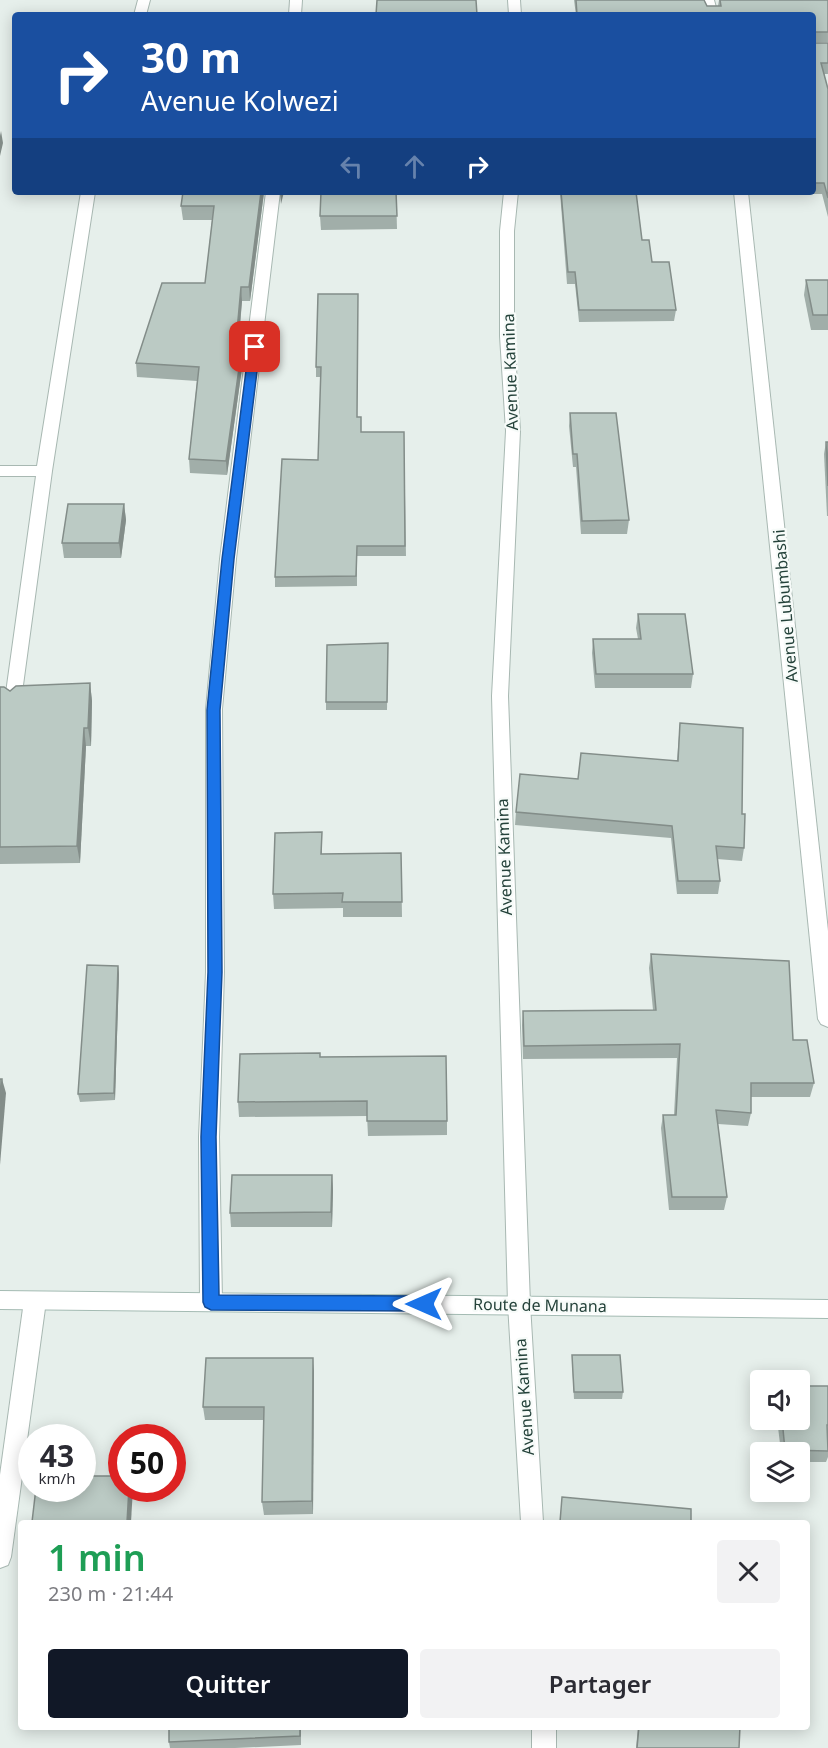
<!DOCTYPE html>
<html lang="fr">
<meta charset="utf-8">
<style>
:root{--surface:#fff;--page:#f2f2f3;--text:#2b2b33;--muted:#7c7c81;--accent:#111827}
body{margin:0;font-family:"Noto Sans",sans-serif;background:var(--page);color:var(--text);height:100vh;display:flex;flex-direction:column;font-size:22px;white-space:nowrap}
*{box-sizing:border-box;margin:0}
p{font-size:20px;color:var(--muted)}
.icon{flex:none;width:33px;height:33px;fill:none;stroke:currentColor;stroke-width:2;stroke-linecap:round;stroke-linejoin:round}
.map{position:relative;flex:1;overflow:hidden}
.panel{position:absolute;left:18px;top:1520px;width:792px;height:210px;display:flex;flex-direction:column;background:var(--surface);border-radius:6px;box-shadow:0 3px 15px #0003}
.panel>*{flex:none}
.top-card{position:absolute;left:12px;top:12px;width:804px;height:183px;border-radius:6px;box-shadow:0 3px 15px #0003;background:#1a4fa0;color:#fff;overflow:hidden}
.controls{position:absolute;left:750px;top:1370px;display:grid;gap:12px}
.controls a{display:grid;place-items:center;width:60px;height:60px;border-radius:6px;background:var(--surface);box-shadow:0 3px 15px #0003;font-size:30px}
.speed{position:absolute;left:18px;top:1424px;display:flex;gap:12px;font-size:30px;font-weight:700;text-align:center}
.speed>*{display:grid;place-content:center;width:78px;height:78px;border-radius:50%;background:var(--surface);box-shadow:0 3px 15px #0003;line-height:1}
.speed small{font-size:15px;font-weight:400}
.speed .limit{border:9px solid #d22;background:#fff;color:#111}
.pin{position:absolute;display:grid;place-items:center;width:51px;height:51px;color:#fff;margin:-26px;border-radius:12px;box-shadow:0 3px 9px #0006}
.me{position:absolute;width:66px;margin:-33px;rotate:270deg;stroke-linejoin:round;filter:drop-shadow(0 0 4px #0008)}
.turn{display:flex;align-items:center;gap:21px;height:126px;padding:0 30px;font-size:27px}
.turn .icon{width:78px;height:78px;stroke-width:2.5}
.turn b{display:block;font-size:42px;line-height:51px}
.lanes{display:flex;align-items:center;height:57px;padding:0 30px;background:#0003;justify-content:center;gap:30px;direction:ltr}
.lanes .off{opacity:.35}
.round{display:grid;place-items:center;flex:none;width:63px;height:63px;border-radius:6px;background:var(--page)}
.headline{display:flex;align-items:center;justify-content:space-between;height:102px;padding:0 30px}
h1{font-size:36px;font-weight:600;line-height:45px;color:#1e9e55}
.primary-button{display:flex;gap:12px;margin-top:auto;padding:12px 30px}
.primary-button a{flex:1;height:69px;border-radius:6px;background:var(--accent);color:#fff;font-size:24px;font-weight:600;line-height:69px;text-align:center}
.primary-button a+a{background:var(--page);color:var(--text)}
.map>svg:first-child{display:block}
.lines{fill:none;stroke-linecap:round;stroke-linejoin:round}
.minor-casing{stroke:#a8b8b2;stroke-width:2}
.secondary-casing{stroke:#a4bbb3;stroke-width:2}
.minor{fill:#fff;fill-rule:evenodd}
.secondary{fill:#fff;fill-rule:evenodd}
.wall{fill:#a1aea9}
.shaded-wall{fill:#838d89}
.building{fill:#bbcac4;stroke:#838d89;stroke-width:1.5}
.route{fill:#1a73e8;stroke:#114b97;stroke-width:1.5}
.labels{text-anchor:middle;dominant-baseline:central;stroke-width:4.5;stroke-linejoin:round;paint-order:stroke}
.street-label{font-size:16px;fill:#24423a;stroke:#f7fbf9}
</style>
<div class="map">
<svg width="828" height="1748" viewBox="0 0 828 1748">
<rect width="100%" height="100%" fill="#e6efeb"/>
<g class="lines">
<!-- minor casing -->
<g class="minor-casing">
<g id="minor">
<polygon points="138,0 150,0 146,15 134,15"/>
<polygon points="290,0 302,0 301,15 289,15"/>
<polygon points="508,0 520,0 521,15 509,15"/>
<polygon points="702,0 714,0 718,15 706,15"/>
<polygon points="81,192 95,192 52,471 21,700 13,706 5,700 36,476 0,476 0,466 37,466"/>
<polygon points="266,192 280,192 236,559 222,709 224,972 219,1137 222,1302 218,1309 211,1311 204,1309 200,1302 199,1137 206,972 206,709 220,559"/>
<polygon points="504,192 518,192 514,231 514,336 520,431 508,696 530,1304 543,1522 521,1522 508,1304 492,696 506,431 500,336 500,231"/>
<polygon points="734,192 748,192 828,931 828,1027 821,1024 818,1019"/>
<polygon points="35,1292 42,1294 46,1301 11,1557 8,1565 0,1568 0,1475 24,1301 28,1294"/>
<rect x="532" y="1726" width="24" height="22"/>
</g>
</g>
<!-- secondary casing -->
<g class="secondary-casing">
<polygon id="secondary" points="0,1291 828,1300 828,1318 0,1309"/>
</g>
<!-- minor -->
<use href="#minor" class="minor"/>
<!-- secondary -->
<use href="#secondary" class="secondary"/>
</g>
<!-- wall -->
<g class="wall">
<polygon points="574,0 704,0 707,6 718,6 719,0 828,0 828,42 813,42 813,15 576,15"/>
<polygon points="813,43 828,43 828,74 824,74 828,89 828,217 822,194 783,194 783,192 813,192"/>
<polygon points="183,192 264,192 250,301 242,301 238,354 241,354 242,368 227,475 190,473 189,459 197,381 137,377 136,363 205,283 212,220 183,220 181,206"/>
<polygon points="396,192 397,229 321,230 320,216"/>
<polygon points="560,192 636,192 642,240 676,310 674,321 579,322 575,284 567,284"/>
<polygon points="806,280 828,280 828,330 811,330 804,295"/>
<polygon points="318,294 361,432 404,432 406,556 357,556 357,586 275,587 275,577 318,460 321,377 316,377 316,367"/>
<polygon points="570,413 629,520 627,534 581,534 576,467 573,467 569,426"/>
<polygon points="826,442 828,442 828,516 827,516 824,454"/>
<polygon points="124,504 126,520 121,558 64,558 62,543"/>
<polygon points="638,614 693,674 691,688 595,688 592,653 593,639 638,639 636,628"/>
<polygon points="388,643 387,710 326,710 326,702"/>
<polygon points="90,683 92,701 91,746 86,746 80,863 0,864 0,687 10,691"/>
<polygon points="680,723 742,814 744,848 742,861 717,859 720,881 718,894 677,894 671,838 515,825 516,812 578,779 677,760"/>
<polygon points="322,848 322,854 401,853 402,917 343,917 343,908 274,909 273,894"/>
<polygon points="651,954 793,1040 814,1083 810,1097 751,1097 751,1113 748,1126 718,1124 727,1197 724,1210 669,1210 661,1128 663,1115 674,1115 677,1058 523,1059 522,1025 523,1011 653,1010 649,968"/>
<polygon points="118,966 119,974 115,1100 80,1102 78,1094"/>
<polygon points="320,1057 447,1121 447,1135 368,1136 367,1116 239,1117 238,1102"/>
<polygon points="332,1175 333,1190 332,1227 231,1227 230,1213"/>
<polygon points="572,1355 623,1392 622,1399 574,1399 572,1362"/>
<polygon points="314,1371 313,1514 264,1515 262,1502 264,1420 205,1420 203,1407"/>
<polygon points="828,1386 828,1457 826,1462 800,1462 800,1452 781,1452 777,1419 800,1419"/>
<polygon points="169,1726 301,1726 301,1745 235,1748 170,1748 169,1742"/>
<polygon points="638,1726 740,1726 739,1748 636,1748"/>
</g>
<!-- shaded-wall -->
<g class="shaded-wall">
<polygon points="1,131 3,143 0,156 0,136"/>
<polygon points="261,192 264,192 250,301 249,287"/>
<polygon points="280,192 284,192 281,204"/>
<polygon points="241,287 242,301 236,367 235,353"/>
<polygon points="241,354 242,368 227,475 226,461"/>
<polygon points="124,504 126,520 121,558 119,543"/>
<polygon points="90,683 92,701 91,746 88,728"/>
<polygon points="84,728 86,746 80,863 77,846"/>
<polygon points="118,966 119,974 115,1100 114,1093"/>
<polygon points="2,1079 6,1093 0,1165 0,1107"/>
<polygon points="332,1175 333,1190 332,1227 331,1212"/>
<polygon points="313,1358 314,1371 313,1514 312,1501"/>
<polygon points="129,1488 133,1488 131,1522 127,1522"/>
</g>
<!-- building -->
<g class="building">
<polygon points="377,0 476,0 477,15 376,15"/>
<polygon points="576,0 704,0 707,6 721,6 720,0 828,0 828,32 813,32 813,15 577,15"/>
<polygon points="813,43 828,43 828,63 821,63 828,89 828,198 824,183 813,183"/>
<polygon points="183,192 261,192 249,287 241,287 235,353 241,354 226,461 189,459 199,367 136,363 162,283 205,283 214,206 181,206"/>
<polygon points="321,192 396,192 397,216 320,216"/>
<polygon points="561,192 636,192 642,240 649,240 652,262 669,262 676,310 579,310 575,272 568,272"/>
<polygon points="806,280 828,280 828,315 813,315"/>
<polygon points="318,294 358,294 357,417 361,417 361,432 404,432 405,546 357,546 356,576 275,577 282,459 318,460 321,367 316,367"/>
<polygon points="570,413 616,413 629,520 582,521 577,454 573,454"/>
<polygon points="826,442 828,442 828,486"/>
<polygon points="68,504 124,504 119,543 62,543"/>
<polygon points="638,614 685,614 693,674 596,674 593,639 641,639"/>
<polygon points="388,643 387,702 326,702 327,645"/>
<polygon points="90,683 88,728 84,728 77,846 0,847 0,687 4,687 10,691 16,686"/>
<polygon points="680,723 743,728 742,814 745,814 744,848 716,846 720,881 678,881 672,826 516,812 520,774 578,779 581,753 678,761"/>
<polygon points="322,832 321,854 401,853 402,902 342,902 343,893 273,894 275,833"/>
<polygon points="651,954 789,961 793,1040 807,1040 814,1083 751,1083 751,1113 716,1110 727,1197 672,1197 663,1115 676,1115 680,1044 524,1046 523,1011 656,1010"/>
<polygon points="87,965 118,966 114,1093 78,1094"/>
<polygon points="320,1053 320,1057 446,1056 447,1121 367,1121 367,1101 238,1102 240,1054"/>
<polygon points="0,1079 2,1079 0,1107"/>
<polygon points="232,1175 332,1175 331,1212 230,1213"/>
<polygon points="572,1355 620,1355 623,1392 574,1392"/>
<polygon points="206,1358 313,1358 312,1501 262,1502 264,1407 203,1407"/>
<polygon points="800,1386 828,1386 828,1425 827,1425 828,1451 785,1450 782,1419 800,1419"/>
<polygon points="82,1476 122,1476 122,1488 129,1488 127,1522 32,1522 36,1488 82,1488"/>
<polygon points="562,1497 691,1509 691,1522 560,1522"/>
<polygon points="169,1726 300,1726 300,1736 169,1742"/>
<polygon points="639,1726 740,1726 739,1748 637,1748"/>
</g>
<!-- route -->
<polygon class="route" points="255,344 260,347 234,559 220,710 222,972 216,1137 219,1295 424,1296 430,1299 432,1304 430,1308 424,1311 211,1310 205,1307 203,1302 201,1137 208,972 207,710 222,559 249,347"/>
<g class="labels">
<!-- street labels -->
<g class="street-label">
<text transform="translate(510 372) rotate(-92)">Avenue Kamina</text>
<text transform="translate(785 606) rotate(-95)">Avenue Lubumbashi</text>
<text transform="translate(504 857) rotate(-92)">Avenue Kamina</text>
<text transform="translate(540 1305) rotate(1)">Route de Munana</text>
<text transform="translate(524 1397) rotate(-94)">Avenue Kamina</text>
</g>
</g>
</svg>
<div class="controls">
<a><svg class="icon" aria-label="sound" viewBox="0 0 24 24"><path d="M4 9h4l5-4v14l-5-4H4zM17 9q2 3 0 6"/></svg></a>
<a><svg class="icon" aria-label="layers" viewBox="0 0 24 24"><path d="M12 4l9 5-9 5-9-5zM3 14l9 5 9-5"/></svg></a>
</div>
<div class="speed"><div>43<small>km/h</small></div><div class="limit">50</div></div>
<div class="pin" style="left:255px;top:347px;background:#d93025"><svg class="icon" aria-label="arrive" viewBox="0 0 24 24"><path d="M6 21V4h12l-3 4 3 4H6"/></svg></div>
<svg class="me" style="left:424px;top:1304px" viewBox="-20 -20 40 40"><path d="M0-17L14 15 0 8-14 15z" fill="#1a73e8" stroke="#fff" stroke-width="4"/></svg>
<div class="top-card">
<div class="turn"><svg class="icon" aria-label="right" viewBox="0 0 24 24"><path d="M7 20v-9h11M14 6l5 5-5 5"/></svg><div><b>30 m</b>Avenue Kolwezi</div></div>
<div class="lanes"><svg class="icon off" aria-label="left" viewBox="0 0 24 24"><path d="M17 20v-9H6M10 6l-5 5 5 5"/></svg><svg class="icon off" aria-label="ahead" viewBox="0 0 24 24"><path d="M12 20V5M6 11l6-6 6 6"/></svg><svg class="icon" aria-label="right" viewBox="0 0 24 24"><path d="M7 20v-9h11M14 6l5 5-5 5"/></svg></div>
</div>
<section class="panel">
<div class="headline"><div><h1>1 min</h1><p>230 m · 21:44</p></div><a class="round"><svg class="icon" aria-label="close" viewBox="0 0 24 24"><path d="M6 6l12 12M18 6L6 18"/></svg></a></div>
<div class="primary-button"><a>Quitter</a><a>Partager</a></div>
</section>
</div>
